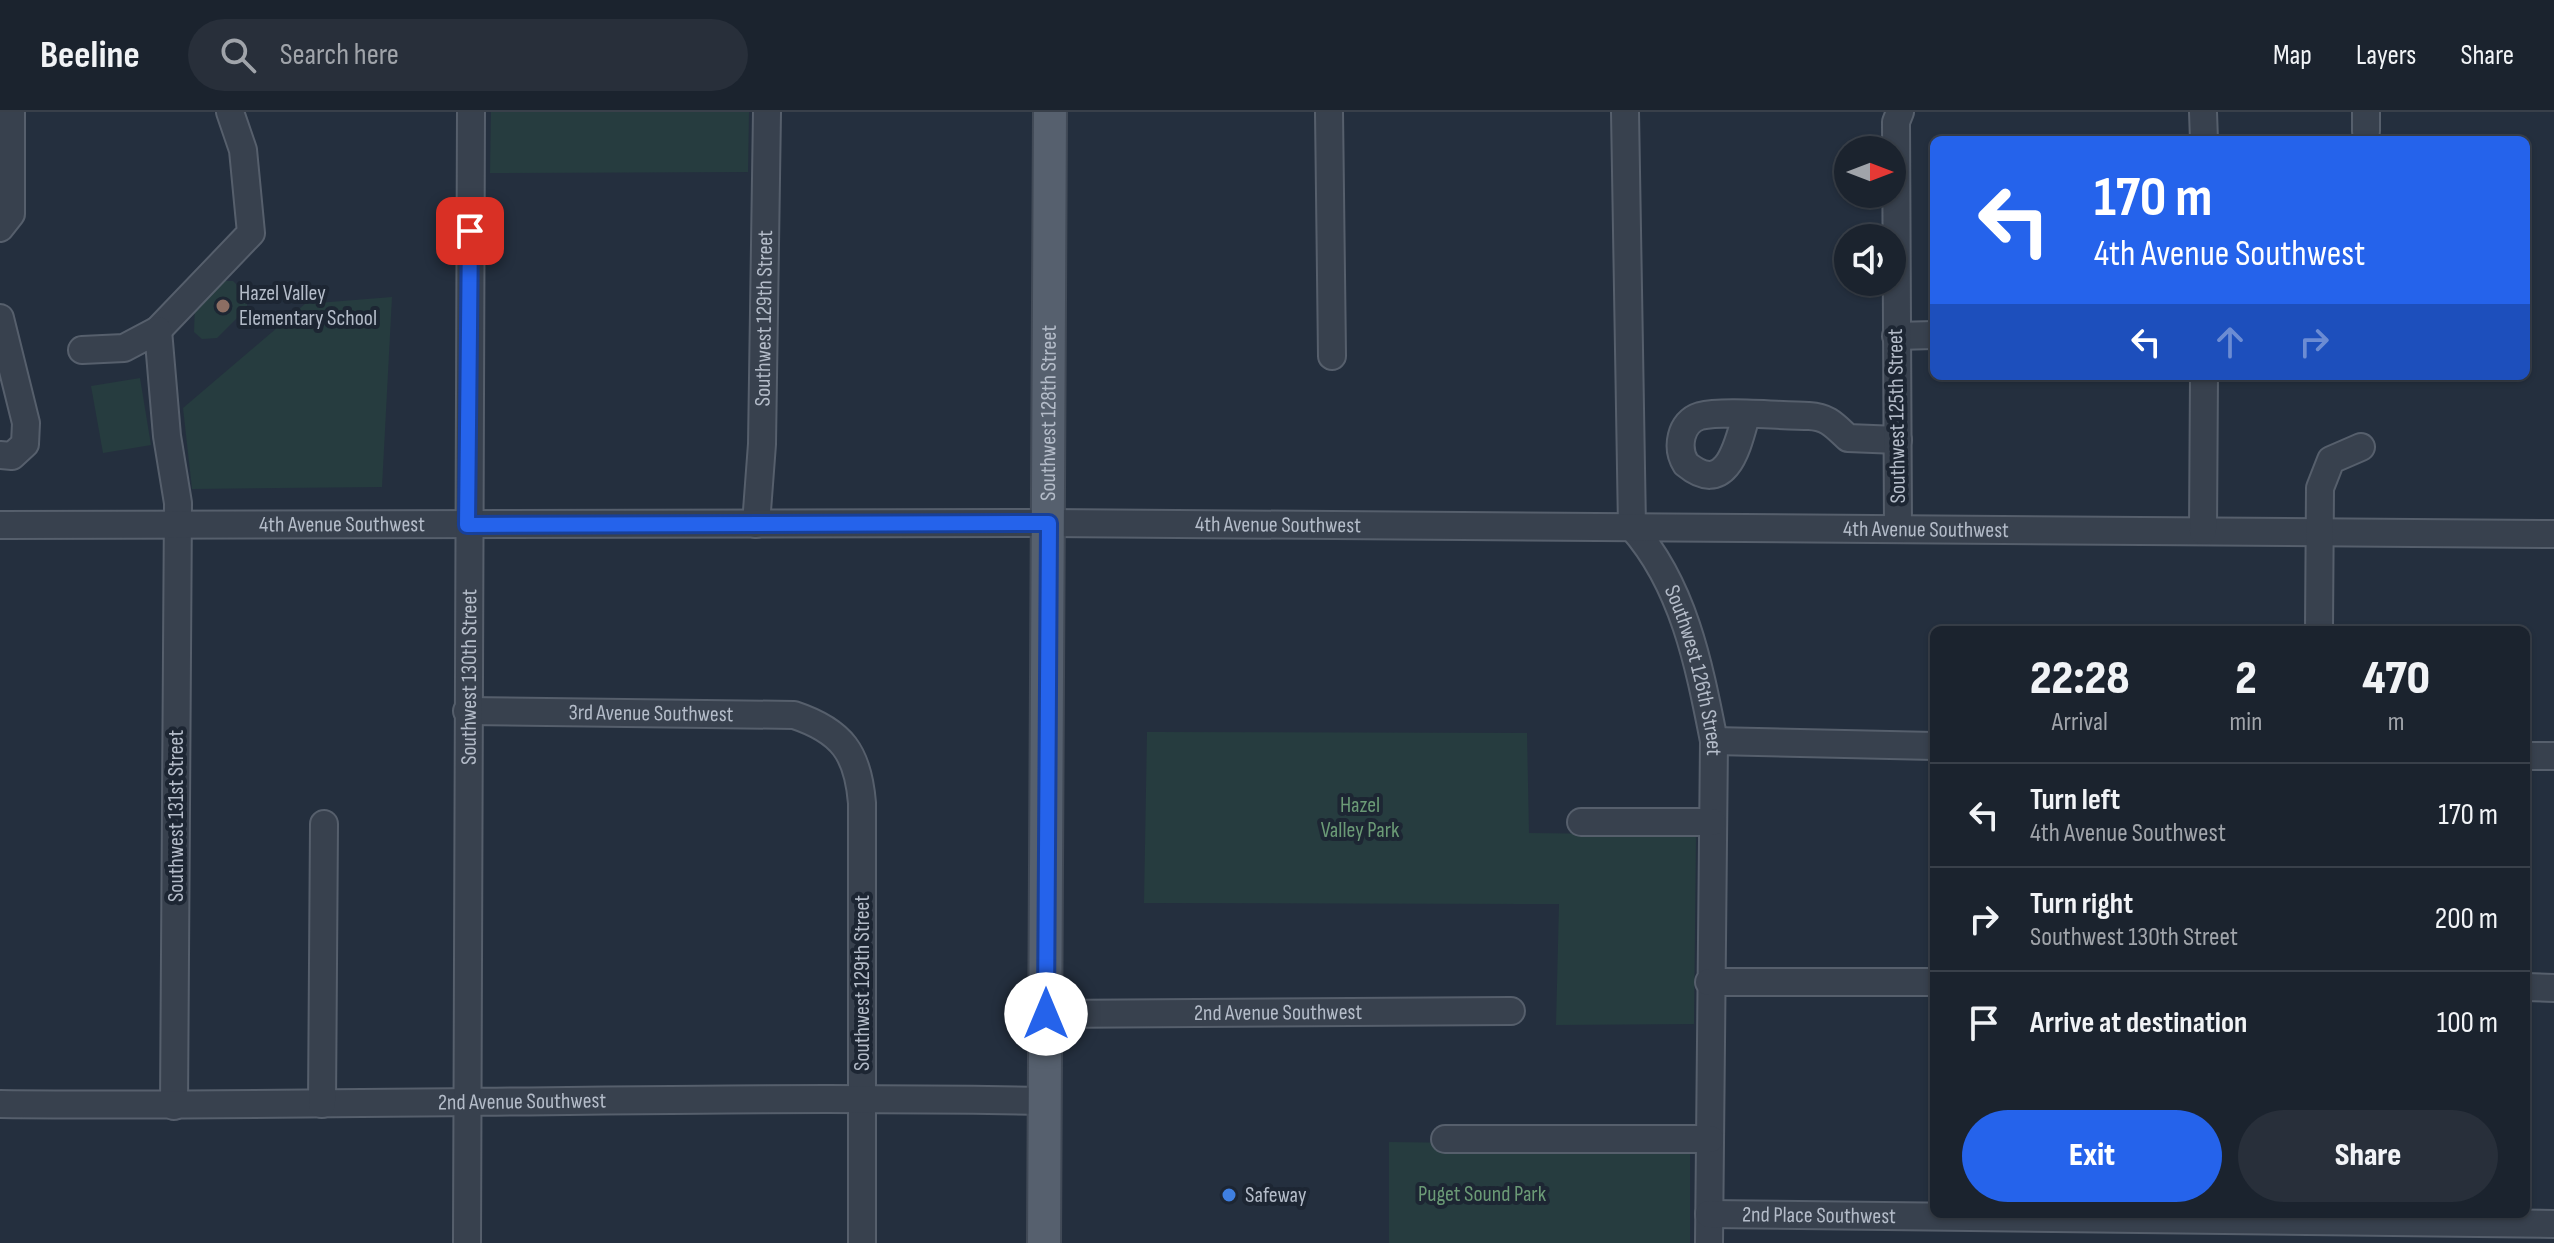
<!DOCTYPE html>
<style>
:root{--surface:#1b232e;--page:#282f3a;--text:#f1f3f6;--muted:#a0a4aa;--line:#39404a;--accent:#2563eb}
body{margin:0;font-family:"Sofia Sans Condensed",sans-serif;background:var(--page);color:var(--text);height:100vh;display:flex;flex-direction:column;font-size:30px;white-space:nowrap}
*{box-sizing:border-box;margin:0}
p{font-size:26px;color:var(--muted)}
.icon{flex:none;width:44px;height:44px;fill:none;stroke:currentColor;stroke-width:2;stroke-linecap:round;stroke-linejoin:round}
.map{position:relative;flex:1;overflow:hidden}
.drawer{position:absolute;left:1930px;top:514px;width:600px;height:592px;display:flex;flex-direction:column;background:var(--surface);border-radius:12px;box-shadow:0 2px 6px #0004,0 0 0 2px var(--line)}
.drawer>*{flex:none}
.guide{position:absolute;left:1930px;top:24px;width:600px;height:244px;border-radius:12px;box-shadow:0 2px 6px #0004,0 0 0 2px var(--line);background:#2563eb;color:#fff;overflow:hidden}
.needle{width:52px;rotate:90deg}
.buttons{position:absolute;left:1834px;top:24px;display:grid;gap:16px}
.buttons a{display:grid;place-items:center;width:72px;height:72px;border-radius:50%;background:var(--surface);box-shadow:0 2px 6px #0004,0 0 0 2px var(--line);font-size:40px}
.pin{position:absolute;display:grid;place-items:center;width:68px;height:68px;color:#fff;margin:-34px;border-radius:16px;box-shadow:0 4px 12px #0006}
.me{position:absolute;width:88px;margin:-44px;rotate:0deg;stroke-linejoin:round;filter:drop-shadow(0 0 6px #0008)}
.turn{display:flex;align-items:center;gap:28px;height:168px;padding:0 32px;font-size:36px}
.turn .icon{width:104px;height:104px;stroke-width:2.5}
.turn b{display:block;font-size:56px;line-height:68px}
.lanes{display:flex;align-items:center;height:76px;padding:0 32px;background:#0003;justify-content:center;gap:40px;direction:ltr}
.lanes .off{opacity:.35}
.eta{display:flex;justify-content:space-evenly;align-items:center;height:136px;text-align:center}
.eta b{font-size:48px;font-weight:800;line-height:56px}
.primary-button{display:flex;gap:16px;margin-top:auto;padding:16px 32px}
.primary-button a{flex:1;height:92px;border-radius:48px;background:var(--accent);color:#fff;font-size:32px;font-weight:800;line-height:92px;text-align:center}
.primary-button a+a{background:var(--page);color:var(--text)}
ul{padding:0;list-style:none}
li{display:flex;align-items:center;gap:24px;height:104px;padding:0 32px;border-top:2px solid var(--line)}
li div{flex:1}
li b{display:block;font-size:30px}
li em{font-style:normal}
header{display:flex;align-items:center;gap:48px;box-sizing:border-box;height:112px;padding:0 40px;background:var(--surface);border-bottom:2px solid var(--line)}
header strong{font-size:38px}
nav{display:flex;gap:44px;margin-inline-start:auto;font-size:28px}
.search{width:560px;height:72px;background:var(--page);display:flex;align-items:center;gap:20px;box-sizing:border-box;padding:0 28px;border-radius:44px;color:var(--muted);font-size:30px}
.map>svg:first-child{display:block}
.green{fill:#263c3f}
.lines{fill:none;stroke-linecap:round;stroke-linejoin:round}
.minor-casing{stroke:#565f6c;stroke-width:30}
.major-casing{stroke:#414a57;stroke-width:36}
.minor{stroke:#38414e;stroke-width:26}
.major{stroke:#56606e;stroke-width:32}
.route-casing{stroke:#184099;stroke-width:20}
.route{stroke:#2563eb;stroke-width:14}
.education-dot{fill:#8d6e63;stroke:#1d2633;stroke-width:3}
.shop-dot{fill:#3f7fe0;stroke:#1d2633;stroke-width:3}
.labels{text-anchor:middle;dominant-baseline:central;stroke-width:8;stroke-linejoin:round;paint-order:stroke}
.poi-label{font-size:22px;fill:#b4bcc9;stroke:#1d2633;text-anchor:start}
.street-label{font-size:22px;fill:#b4bcc9;stroke:#1d2633}
.park-label{font-size:22px;fill:#6b9a76;stroke:#1d2633}
</style>
<header>
<strong>Beeline</strong>
<div class="search"><svg class="icon" aria-label="search" viewBox="0 0 24 24"><circle cx="10" cy="10" r="6"/><path d="M15 15l6 6"/></svg>Search here</div>
<nav><a>Map</a><a>Layers</a><a>Share</a></nav>
</header>
<div class="map">
<svg width="2554" height="1131" viewBox="0 0 2554 1131">
<rect width="100%" height="100%" fill="#242f3e"/>
<!-- green -->
<g class="green">
<polygon points="491,0 749,0 748,60 490,61"/>
<polygon points="217,169 233,169 247,183 247,196 217,226 202,227 194,220 195,192"/>
<polygon points="392,185 382,375 192,377 183,296 305,192"/>
<polygon points="140,266 151,333 103,341 91,274"/>
<polygon points="1147,620 1527,621 1529,721 1696,723 1694,912 1556,913 1559,792 1144,791"/>
<polygon points="1389,1030 1690,1034 1690,1131 1389,1131"/>
</g>
<g class="lines">
<!-- minor casing -->
<g class="minor-casing">
<g id="minor">
<polyline points="1329,0 1332,244"/>
<path id="s1" d="M1625,0L1632,415C1684,474 1699,553 1714,629L1709,1131"/>
<polyline points="2203,0 2204,28"/>
<polyline points="2366,19 2366,0"/>
<polyline points="0,116 11,102 11,0"/>
<polyline points="0,206 26,311 25,332 12,344 0,343"/>
<polyline points="158,218 251,121 243,38 230,0"/>
<polyline points="1896,224 1934,223"/>
<polyline points="82,238 124,236 158,218 167,324 178,391 174,994"/>
<path d="M1746,304C1738,332 1727,386 1686,352C1676,336 1680,310 1700,304C1724,298 1781,304 1809,304C1828,305 1834,313 1848,326L1898,328"/>
<path id="s2" d="M756,412L762,332L767,0"/>
<path id="s3" d="M0,413L1049,411L2554,422"/>
<polyline points="1898,417 1896,10 1900,0"/>
<polyline points="2203,419 2204,264"/>
<polyline points="2319,518 2320,376 2331,348 2361,335"/>
<path id="s4" d="M467,599L794,603C842,619 858,641 862,691V1131"/>
<polyline points="1714,629 1934,634"/>
<polyline points="2526,644 2554,644"/>
<polyline points="1581,710 1712,710"/>
<polyline points="1709,870 1934,870"/>
<polyline points="2526,875 2554,876"/>
<path id="s5" d="M1046,902L1511,899"/>
<path id="s6" d="M0,992C348,996 696,982 1044,989"/>
<polyline points="322,992 324,712"/>
<polyline points="1445,1027 1710,1027"/>
<path id="s7" d="M1709,1102L2554,1112"/>
<path id="s8" d="M467,1131L471,0"/>
</g>
</g>
<!-- major casing -->
<g class="major-casing">
<g id="major">
<path id="s9" d="M1044,1131L1050,0"/>
</g>
</g>
<!-- minor -->
<use href="#minor" class="minor"/>
<!-- major -->
<use href="#major" class="major"/>
</g>
<g class="lines">
<!-- route casing -->
<g class="route-casing">
<polyline id="route" points="470,119 467,413 1049,411 1046,902"/>
</g>
<!-- route -->
<use href="#route" class="route"/>
</g>
<!-- markers -->
<circle class="education-dot" cx="223" cy="194" r="8"/>
<circle class="shop-dot" cx="1229" cy="1083" r="8"/>
<g class="labels">
<!-- poi labels -->
<g class="poi-label">
<text x="239" y="181">Hazel Valley<tspan x="239" dy="25">Elementary School</tspan></text>
<text x="1245" y="1083">Safeway</text>
</g>
<!-- street labels -->
<g class="street-label">
<text stroke="none"><textPath href="#s2" startOffset="206">Southwest 129th Street</textPath></text>
<text stroke="none"><textPath href="#s9" startOffset="830">Southwest 128th Street</textPath></text>
<text transform="translate(1897 304) rotate(-91)">Southwest 125th Street</text>
<text stroke="none"><textPath href="#s3" startOffset="342">4th Avenue Southwest</textPath></text>
<text stroke="none"><textPath href="#s3" startOffset="1278">4th Avenue Southwest</textPath></text>
<text stroke="none"><textPath href="#s3" startOffset="1926">4th Avenue Southwest</textPath></text>
<text stroke="none"><textPath href="#s1" startOffset="574">Southwest 126th Street</textPath></text>
<text stroke="none"><textPath href="#s8" startOffset="566">Southwest 130th Street</textPath></text>
<text stroke="none"><textPath href="#s4" startOffset="184">3rd Avenue Southwest</textPath></text>
<text transform="translate(176 704) rotate(-90)">Southwest 131st Street</text>
<text transform="translate(862 871) rotate(-90)">Southwest 129th Street</text>
<text stroke="none"><textPath href="#s5" startOffset="232">2nd Avenue Southwest</textPath></text>
<text stroke="none"><textPath href="#s6" startOffset="522">2nd Avenue Southwest</textPath></text>
<text stroke="none"><textPath href="#s7" startOffset="110">2nd Place Southwest</textPath></text>
</g>
<!-- park labels -->
<g class="park-label">
<text x="1360" y="693">Hazel<tspan x="1360" dy="25">Valley Park</tspan></text>
<text x="1482" y="1082">Puget Sound Park</text>
</g>
</g>
</svg>
<div class="buttons">
<a><svg class="needle" viewBox="-14 -14 28 28"><path d="M0-13l5 13h-10z" fill="#e53935"/><path d="M0 13l5-13h-10z" fill="#a0a4aa"/></svg></a>
<a><svg class="icon" aria-label="sound" viewBox="0 0 24 24"><path d="M4 9h4l5-4v14l-5-4H4zM17 9q2 3 0 6"/></svg></a>
</div>
<div class="pin" style="left:470px;top:119px;background:#d93025"><svg class="icon" aria-label="arrive" viewBox="0 0 24 24"><path d="M6 21V4h12l-3 4 3 4H6"/></svg></div>
<svg class="me" style="left:1046px;top:902px" viewBox="-20 -20 40 40"><circle r="19" fill="#fff"/><path d="M0-13L10 11 0 6-10 11z" fill="#2563eb"/></svg>
<div class="guide">
<div class="turn"><svg class="icon" aria-label="left" viewBox="0 0 24 24"><path d="M17 20v-9H6M10 6l-5 5 5 5"/></svg><div><b>170 m</b>4th Avenue Southwest</div></div>
<div class="lanes"><svg class="icon" aria-label="left" viewBox="0 0 24 24"><path d="M17 20v-9H6M10 6l-5 5 5 5"/></svg><svg class="icon off" aria-label="ahead" viewBox="0 0 24 24"><path d="M12 20V5M6 11l6-6 6 6"/></svg><svg class="icon off" aria-label="right" viewBox="0 0 24 24"><path d="M7 20v-9h11M14 6l5 5-5 5"/></svg></div>
</div>
<section class="drawer">
<div class="eta">
<div><b>22:28</b><p>Arrival</p></div>
<div><b>2</b><p>min</p></div>
<div><b>470</b><p>m</p></div>
</div>
<ul>
<li><svg class="icon" aria-label="left" viewBox="0 0 24 24"><path d="M17 20v-9H6M10 6l-5 5 5 5"/></svg><div><b>Turn left</b><p>4th Avenue Southwest</p></div><em>170 m</em></li>
<li><svg class="icon" aria-label="right" viewBox="0 0 24 24"><path d="M7 20v-9h11M14 6l5 5-5 5"/></svg><div><b>Turn right</b><p>Southwest 130th Street</p></div><em>200 m</em></li>
<li><svg class="icon" aria-label="arrive" viewBox="0 0 24 24"><path d="M6 21V4h12l-3 4 3 4H6"/></svg><div><b>Arrive at destination</b></div><em>100 m</em></li>
</ul>
<div class="primary-button"><a>Exit</a><a>Share</a></div>
</section>
</div>
